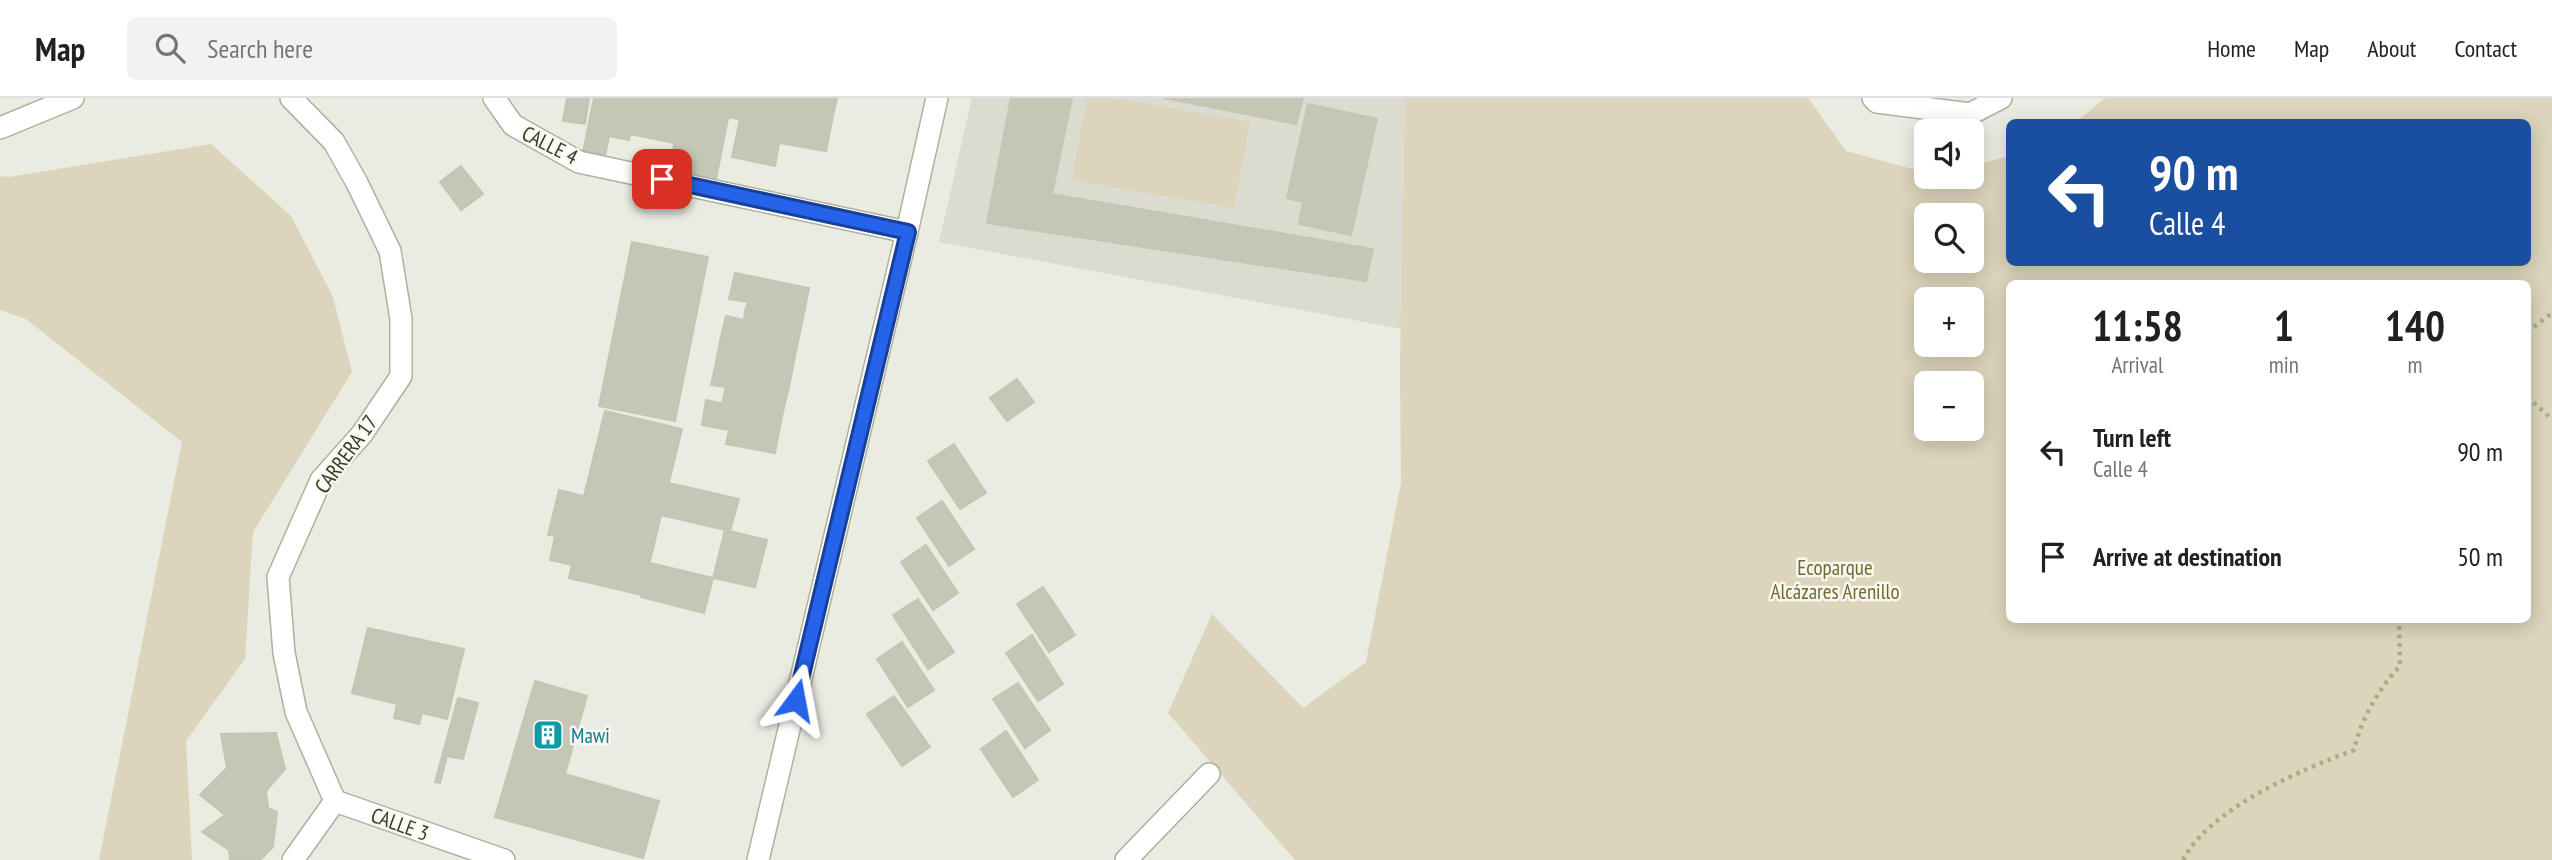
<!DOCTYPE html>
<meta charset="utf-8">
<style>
:root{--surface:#fff;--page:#f2f2f2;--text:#202124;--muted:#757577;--line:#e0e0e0}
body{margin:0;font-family:"PT Sans Narrow",sans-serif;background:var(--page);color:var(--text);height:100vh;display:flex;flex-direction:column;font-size:26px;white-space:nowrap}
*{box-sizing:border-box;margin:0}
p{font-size:23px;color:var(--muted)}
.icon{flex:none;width:38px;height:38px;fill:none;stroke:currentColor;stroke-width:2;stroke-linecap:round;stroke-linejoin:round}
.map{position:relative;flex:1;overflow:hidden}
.sheet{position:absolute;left:2006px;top:182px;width:525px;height:343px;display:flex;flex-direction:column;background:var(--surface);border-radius:10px;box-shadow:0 4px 18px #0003}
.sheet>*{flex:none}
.guide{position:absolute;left:2006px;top:21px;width:525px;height:147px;border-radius:10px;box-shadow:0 4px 18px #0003;background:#1a4fa0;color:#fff;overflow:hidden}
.tools{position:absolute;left:1914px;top:21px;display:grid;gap:14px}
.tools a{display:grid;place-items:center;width:70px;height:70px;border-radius:10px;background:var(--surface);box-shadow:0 4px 18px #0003;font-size:35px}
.pin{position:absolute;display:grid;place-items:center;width:60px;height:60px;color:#fff;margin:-30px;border-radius:14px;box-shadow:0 4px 10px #0006}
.me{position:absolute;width:77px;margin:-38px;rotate:13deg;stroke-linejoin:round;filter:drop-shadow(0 0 5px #0008)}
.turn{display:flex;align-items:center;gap:24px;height:147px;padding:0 28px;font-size:32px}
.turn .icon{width:91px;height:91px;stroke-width:2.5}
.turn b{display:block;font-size:49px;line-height:60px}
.eta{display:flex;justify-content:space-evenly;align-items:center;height:119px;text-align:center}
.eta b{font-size:42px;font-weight:700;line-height:49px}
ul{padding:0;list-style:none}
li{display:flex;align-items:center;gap:21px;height:105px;padding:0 28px}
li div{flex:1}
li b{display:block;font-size:26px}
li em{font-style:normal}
header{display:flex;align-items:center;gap:42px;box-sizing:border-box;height:98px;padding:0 35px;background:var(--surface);border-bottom:2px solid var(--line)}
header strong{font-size:33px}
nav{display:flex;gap:38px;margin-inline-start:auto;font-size:24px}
.search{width:490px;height:63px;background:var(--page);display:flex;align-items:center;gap:18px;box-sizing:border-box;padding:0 24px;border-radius:10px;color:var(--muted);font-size:26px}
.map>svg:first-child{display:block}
.built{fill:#dbdbd0}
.green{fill:#dcd4bb;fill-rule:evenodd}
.building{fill:#c6c6b7;stroke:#c4c5b4;stroke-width:2}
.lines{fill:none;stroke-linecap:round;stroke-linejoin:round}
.street-casing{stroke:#adb0a0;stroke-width:24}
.secondary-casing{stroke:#aeb19b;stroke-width:24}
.path{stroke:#a7ae82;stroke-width:4.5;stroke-dasharray:3.5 5;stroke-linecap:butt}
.street{stroke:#fff;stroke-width:21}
.secondary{stroke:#fff;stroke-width:21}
.route-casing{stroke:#184099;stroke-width:18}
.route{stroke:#2563eb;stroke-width:12}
.labels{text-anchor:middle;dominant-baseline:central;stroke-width:5;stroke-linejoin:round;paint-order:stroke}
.street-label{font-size:21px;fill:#363c22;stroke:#f8f8f2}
.park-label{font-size:21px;fill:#726a2d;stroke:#f8f8f2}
.culture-label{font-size:21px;fill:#0d838f;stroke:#f8f8f2;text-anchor:start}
</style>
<header>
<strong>Map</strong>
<div class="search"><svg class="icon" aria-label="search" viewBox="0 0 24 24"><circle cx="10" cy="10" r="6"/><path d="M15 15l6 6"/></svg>Search here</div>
<nav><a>Home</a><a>Map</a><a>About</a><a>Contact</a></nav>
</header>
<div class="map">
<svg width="2552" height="762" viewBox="0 0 2552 762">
<rect width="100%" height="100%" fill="#ebece1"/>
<!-- built -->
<polygon class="built" points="972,0 1405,0 1401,231 939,144"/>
<!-- green -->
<g class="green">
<polygon points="1087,0 1112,0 1250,24 1234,110 1072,82"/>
<path d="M1405,0H1808L1846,53L1927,75V79H1972V68L2009,58V164H2527V24H2076L2105,0H2552V762H1295L1168,615L1212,516L1303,610L1366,564L1401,385L1400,267ZM1927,117H1972V163H1927ZM2009,186H2527V522H2009ZM1927,201H1972V247H1927ZM1927,285H1972V331H1927Z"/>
<polygon points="211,46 291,118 333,199 352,274 253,434 245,561 186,643 192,762 99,762 182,344 26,221 0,212 0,78 9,79"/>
</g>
<!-- building -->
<g class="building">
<polygon points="567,0 589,0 585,26 563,23"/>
<polygon points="594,0 638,0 629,42 609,38 604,63 582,59"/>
<polygon points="638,0 683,0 674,45 630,36"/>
<polygon points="683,0 732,0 716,81 669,72"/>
<polygon points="732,0 837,0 834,13 788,4 782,30 728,19"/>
<polygon points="1011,0 1072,0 1052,96 1373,151 1366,183 987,125"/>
<polygon points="1164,0 1303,0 1296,26"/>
<polygon points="788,4 834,13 826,53 779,45"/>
<polygon points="1308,6 1377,21 1351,137 1299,126 1303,104 1287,100"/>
<polygon points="740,21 782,30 775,68 732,59"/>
<polygon points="461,68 483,96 461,112 440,84"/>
<polygon points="632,144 708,159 675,323 599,308"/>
<polygon points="735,175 809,190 802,225 745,213 748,204 729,201"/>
<polygon points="745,213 802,225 795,258 720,243 726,218 744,222"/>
<polygon points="720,243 795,258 790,284 715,269"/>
<polygon points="715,269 790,284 782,318 722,306 726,289 711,287"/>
<polygon points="1017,281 1034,304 1007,323 990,300"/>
<polygon points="706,302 782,318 775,355 726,346 729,332 702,327"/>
<polygon points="605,313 682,331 661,417 584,398"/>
<polygon points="954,346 986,395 960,411 928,363"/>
<polygon points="669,385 739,401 730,433 661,417"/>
<polygon points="559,392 661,417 642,497 569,480 572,467 550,462 555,438 548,437"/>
<polygon points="942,403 974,451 949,468 917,420"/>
<polygon points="725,432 767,442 755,489 713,480"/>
<polygon points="926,447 958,495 933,512 901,464"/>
<polygon points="650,465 713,480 704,515 641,499"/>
<polygon points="1043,489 1075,537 1049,554 1017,506"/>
<polygon points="918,501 954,554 928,571 893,517"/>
<polygon points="368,530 464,551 447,621 422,615 419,626 394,620 397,606 352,595"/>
<polygon points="1032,537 1063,586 1038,603 1006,555"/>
<polygon points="902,544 934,592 908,609 877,561"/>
<polygon points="535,583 587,598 565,676 659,703 643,760 495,719"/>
<polygon points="1018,585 1050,632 1025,650 993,601"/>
<polygon points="894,598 930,649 902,668 867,616"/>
<polygon points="458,600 478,605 463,661 447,658 440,685 435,684"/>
<polygon points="1006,633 1038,682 1013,699 981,651"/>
<polygon points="276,635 285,671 266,693 268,710 277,714 273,749 260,762 230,762 229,752 202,734 225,717 200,697 227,670 221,636"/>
</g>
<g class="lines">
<!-- street casing -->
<g class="street-casing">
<g id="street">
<polyline points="494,0 513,27 579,64 907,134"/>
<polyline points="1873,0 1877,4 1970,16 2001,0"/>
<polyline points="293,762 335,703"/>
<polyline points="1126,762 1209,676"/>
</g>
</g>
<!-- secondary casing -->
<g class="secondary-casing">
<g id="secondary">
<polyline points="291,0 334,44 357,85 390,153 401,221 401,278 362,336 321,382 278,479 284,555 296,614 335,703 504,762"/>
<polyline points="0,30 73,0"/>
<polyline points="758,762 907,134 937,0"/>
</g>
</g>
<!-- path -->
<g class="path">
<polyline points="2527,234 2552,215"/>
<polyline points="2527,299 2552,321"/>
<path d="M2183,762C2210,710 2301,672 2354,652C2361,621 2378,592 2400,568L2399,522"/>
</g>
<!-- street -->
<use href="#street" class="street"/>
<!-- secondary -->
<use href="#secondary" class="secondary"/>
</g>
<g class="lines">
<!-- route casing -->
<g class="route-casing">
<polyline id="route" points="662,81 908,134 796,602"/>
</g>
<!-- route -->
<use href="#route" class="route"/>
</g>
<!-- icons -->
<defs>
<g id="building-square" transform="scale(1.575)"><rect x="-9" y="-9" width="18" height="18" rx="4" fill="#0f9aa8" stroke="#f8f8f2"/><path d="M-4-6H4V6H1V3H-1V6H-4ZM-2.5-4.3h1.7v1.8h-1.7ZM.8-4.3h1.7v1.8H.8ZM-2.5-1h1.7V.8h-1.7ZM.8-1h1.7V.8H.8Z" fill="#fff"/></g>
</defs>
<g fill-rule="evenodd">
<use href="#building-square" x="548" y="637"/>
</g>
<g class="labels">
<!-- street labels -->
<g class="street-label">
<text transform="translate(550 47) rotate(27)">CALLE 4</text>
<text transform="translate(346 356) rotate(-54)">CARRERA 17</text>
<text transform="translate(400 726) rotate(20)">CALLE 3</text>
</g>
<!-- park labels -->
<g class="park-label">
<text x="1835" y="469">Ecoparque<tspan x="1835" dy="24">Alcázares Arenillo</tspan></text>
</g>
<!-- culture labels -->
<g class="culture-label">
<text x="571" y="637">Mawi</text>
</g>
</g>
</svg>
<div class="tools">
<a><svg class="icon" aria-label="sound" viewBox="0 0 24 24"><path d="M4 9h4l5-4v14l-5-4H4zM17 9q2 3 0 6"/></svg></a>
<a><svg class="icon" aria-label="search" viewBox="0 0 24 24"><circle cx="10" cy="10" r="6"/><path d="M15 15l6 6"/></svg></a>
<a>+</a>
<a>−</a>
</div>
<div class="pin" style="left:662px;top:81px;background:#d93025"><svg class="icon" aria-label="arrive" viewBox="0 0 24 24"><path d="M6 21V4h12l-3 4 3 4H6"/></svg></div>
<svg class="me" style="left:796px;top:602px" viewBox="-20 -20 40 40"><path d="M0-17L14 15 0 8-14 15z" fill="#2563eb" stroke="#fff" stroke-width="4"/></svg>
<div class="guide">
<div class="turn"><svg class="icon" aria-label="left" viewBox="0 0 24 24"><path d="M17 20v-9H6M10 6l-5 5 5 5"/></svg><div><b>90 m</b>Calle 4</div></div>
</div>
<section class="sheet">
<div class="eta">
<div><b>11:58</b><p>Arrival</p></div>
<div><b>1</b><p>min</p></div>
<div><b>140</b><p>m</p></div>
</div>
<ul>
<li><svg class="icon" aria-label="left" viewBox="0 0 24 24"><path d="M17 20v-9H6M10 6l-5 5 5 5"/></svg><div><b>Turn left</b><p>Calle 4</p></div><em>90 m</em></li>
<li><svg class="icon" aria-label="arrive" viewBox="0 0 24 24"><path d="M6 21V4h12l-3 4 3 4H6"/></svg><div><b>Arrive at destination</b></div><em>50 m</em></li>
</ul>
</section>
</div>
